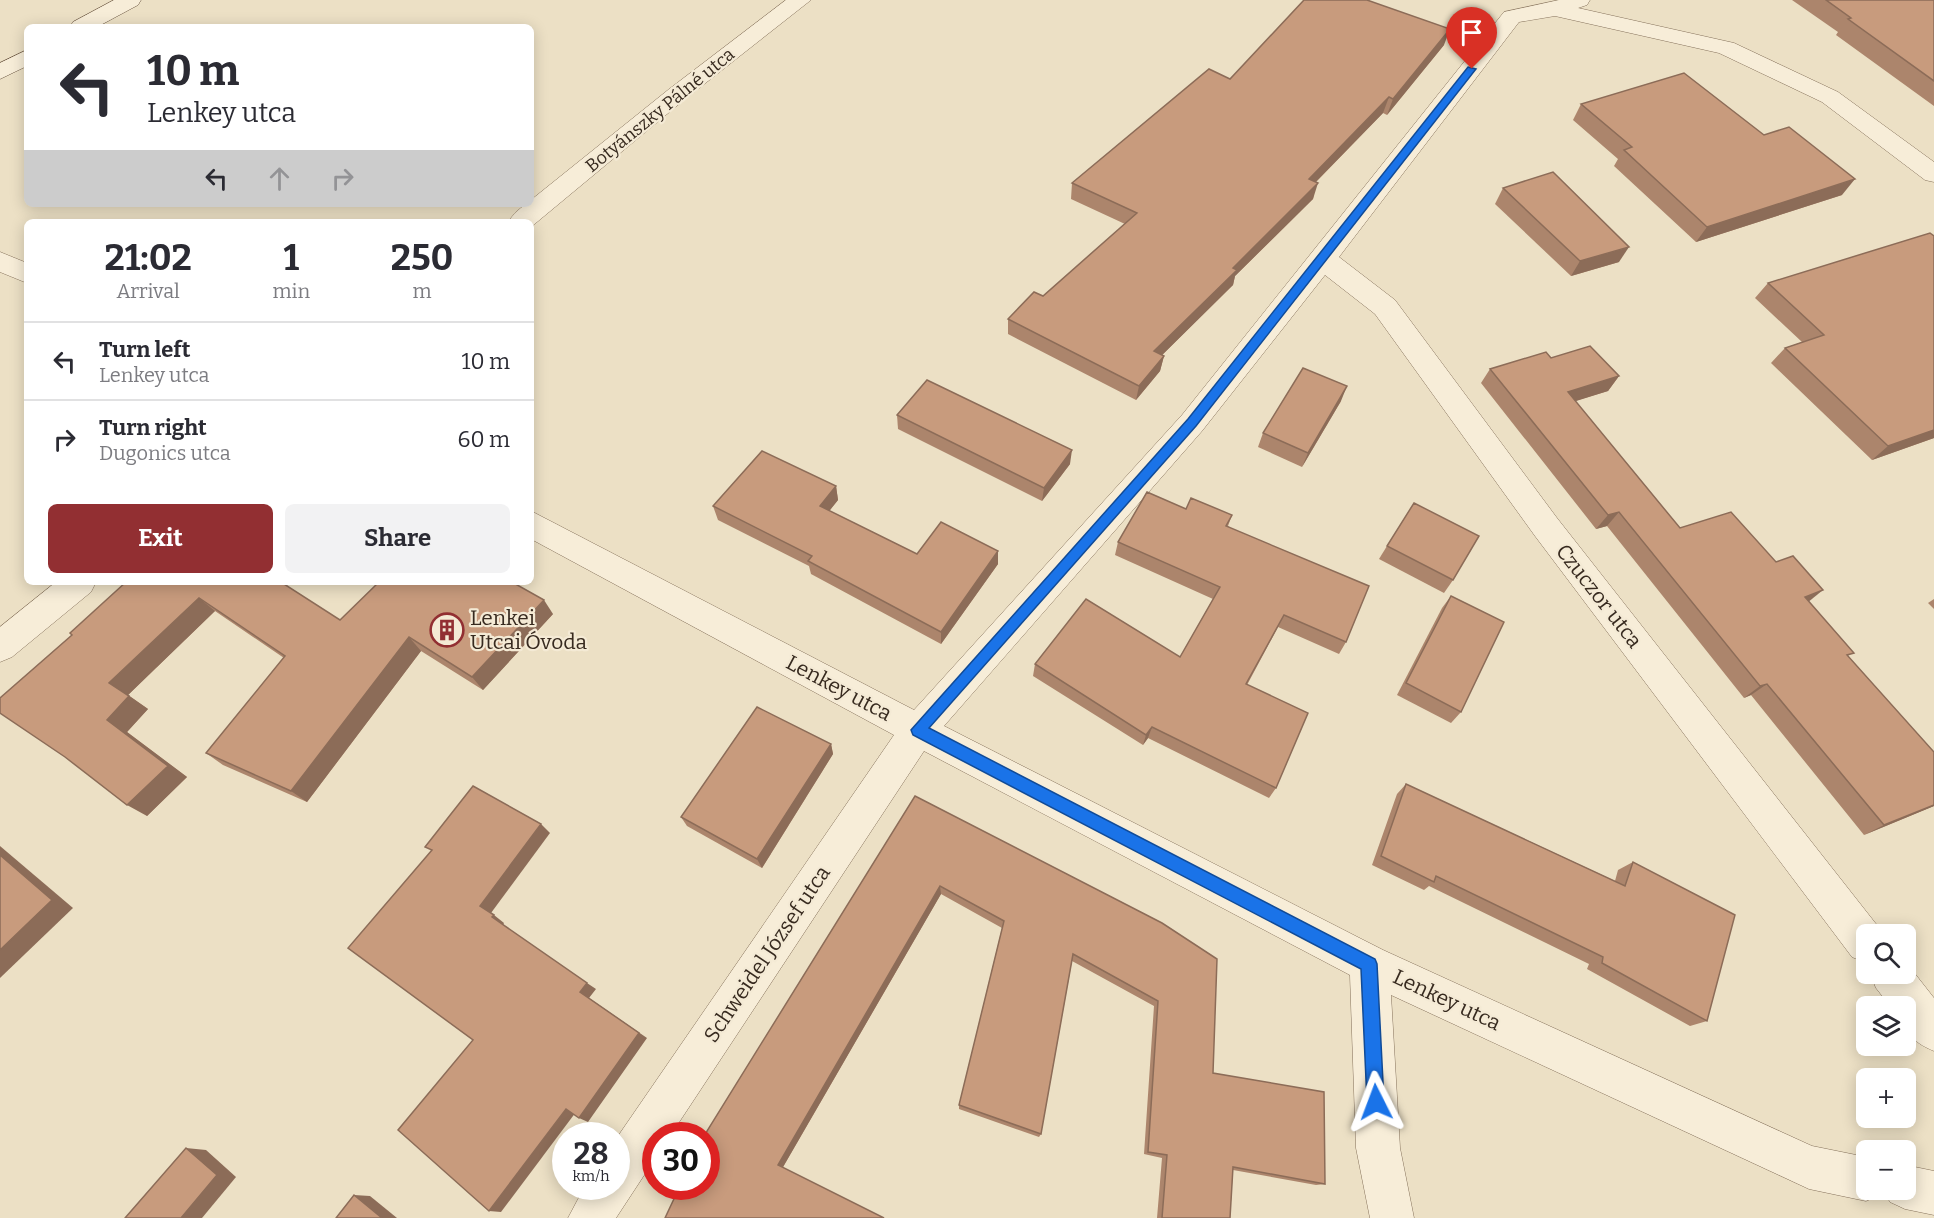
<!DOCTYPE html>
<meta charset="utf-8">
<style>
:root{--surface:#fff;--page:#f2f2f3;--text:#2b2b33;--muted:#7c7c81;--line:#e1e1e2;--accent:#922f32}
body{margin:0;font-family:Bitter,serif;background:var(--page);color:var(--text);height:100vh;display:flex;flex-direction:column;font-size:22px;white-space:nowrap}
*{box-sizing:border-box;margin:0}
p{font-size:20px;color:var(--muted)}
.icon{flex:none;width:33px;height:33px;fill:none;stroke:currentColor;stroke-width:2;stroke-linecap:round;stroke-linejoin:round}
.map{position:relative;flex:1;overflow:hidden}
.panel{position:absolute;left:24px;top:219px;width:510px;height:366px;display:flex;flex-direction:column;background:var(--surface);border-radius:9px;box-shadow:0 3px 15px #0003}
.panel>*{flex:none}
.banner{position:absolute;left:24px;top:24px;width:510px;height:183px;border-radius:9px;box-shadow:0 3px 15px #0003;background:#fff;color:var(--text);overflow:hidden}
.fabs{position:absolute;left:1856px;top:924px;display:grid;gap:12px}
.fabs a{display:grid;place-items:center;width:60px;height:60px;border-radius:9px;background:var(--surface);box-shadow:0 3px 15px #0003;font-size:30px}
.speed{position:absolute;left:552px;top:1122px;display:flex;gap:12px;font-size:30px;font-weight:700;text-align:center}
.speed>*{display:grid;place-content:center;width:78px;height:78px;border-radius:50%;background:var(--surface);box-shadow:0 3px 15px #0003;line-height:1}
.speed small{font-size:15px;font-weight:400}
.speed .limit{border:9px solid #d22;background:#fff;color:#111}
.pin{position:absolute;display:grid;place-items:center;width:51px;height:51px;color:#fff;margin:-62px -26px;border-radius:50% 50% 50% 0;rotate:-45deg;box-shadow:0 0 6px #0007}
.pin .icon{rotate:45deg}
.me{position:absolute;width:66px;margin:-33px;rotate:357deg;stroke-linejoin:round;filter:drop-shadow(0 0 4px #0008)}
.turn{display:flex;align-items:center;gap:21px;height:126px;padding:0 24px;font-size:27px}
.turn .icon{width:78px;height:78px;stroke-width:2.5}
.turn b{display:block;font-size:42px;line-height:51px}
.lanes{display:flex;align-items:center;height:57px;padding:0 24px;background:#0003;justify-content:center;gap:30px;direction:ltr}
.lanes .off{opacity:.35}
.eta{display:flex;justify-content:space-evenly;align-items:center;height:102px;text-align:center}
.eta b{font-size:36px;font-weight:700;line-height:42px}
.primary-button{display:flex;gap:12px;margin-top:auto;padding:12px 24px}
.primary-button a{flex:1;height:69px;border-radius:9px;background:var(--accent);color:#fff;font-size:24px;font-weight:700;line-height:69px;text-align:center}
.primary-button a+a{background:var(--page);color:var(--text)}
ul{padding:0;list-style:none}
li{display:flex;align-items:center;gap:18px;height:78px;padding:0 24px;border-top:2px solid var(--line)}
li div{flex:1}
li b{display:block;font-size:22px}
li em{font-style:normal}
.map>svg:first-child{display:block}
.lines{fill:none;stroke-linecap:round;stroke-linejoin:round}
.street-casing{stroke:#86725c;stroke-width:1}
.secondary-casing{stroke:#68533f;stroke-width:1}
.street{fill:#f7edd8;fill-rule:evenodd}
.secondary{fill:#f7edd8;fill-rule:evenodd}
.wall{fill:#ac856c}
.shaded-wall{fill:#8c6c58}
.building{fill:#c89b7d;stroke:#8c6c58;stroke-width:1.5}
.route{fill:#1a73e8;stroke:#114b97;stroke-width:1.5}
.labels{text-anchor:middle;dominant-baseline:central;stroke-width:4.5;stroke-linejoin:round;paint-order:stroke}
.far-street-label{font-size:18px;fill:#372a1f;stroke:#f4ead5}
.street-label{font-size:21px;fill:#372a1f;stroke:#f4ead5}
.poi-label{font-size:21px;fill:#372a1f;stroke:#f4ead5;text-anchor:start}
</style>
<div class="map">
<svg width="1934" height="1218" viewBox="0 0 1934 1218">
<rect width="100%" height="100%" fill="#ece0c5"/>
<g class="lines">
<!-- street casing -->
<g class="street-casing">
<g id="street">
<path d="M786,0H811L684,100L531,227V222H508C513,215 522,204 531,204V200L668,90Z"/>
<polygon points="1559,0 1590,0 1587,5 1578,8 1734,43 1838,92 1934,162 1934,182 1925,180 1822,102 1719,53 1555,16 1519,22 1339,257 1395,300 1557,518 1880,929 1882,934 1866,934 1866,963 1852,957 1535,536 1375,314 1325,275 1202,431 944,726 1383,950 1812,1146 1866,1157 1866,1190 1883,1190 1881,1194 1866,1201 1809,1189 1391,995 1400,1148 1414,1218 1370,1218 1356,1148 1350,975 924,751 670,1136 656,1136 656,1157 616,1218 568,1218 585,1186 616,1186 616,1139 894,735 531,539 531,511 914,710 1182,415 1504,12"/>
<polygon points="0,252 27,263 27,283 0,272"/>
<polygon points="56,582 96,582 91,592 12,657 0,662 0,627"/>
<path d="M1905,961L1934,998V1051C1910,1041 1905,1032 1905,1006H1890L1876,988L1870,974H1905Z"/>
<polygon points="1905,1165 1934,1171 1934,1215 1905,1209 1890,1202 1884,1190 1905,1190"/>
</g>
</g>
<!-- secondary casing -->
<g class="secondary-casing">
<g id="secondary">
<polygon points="114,0 141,0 138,5 97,27 70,27 73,22"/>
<polygon points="27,50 27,66 0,79 0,63"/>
</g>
</g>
<!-- street -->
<use href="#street" class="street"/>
<!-- secondary -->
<use href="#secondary" class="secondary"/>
</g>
<!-- wall -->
<g class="wall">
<polygon points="1792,0 1934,0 1934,106 1836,35 1838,32"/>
<polygon points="1444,45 1387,115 1383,113 1316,182 1313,199 1235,276 1233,285 1162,355 1164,356 1160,371 1136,400 1008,334 1008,319 1043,296 1125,224 1071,199 1072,183 1230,79"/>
<polygon points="1581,104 1842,195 1696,242 1614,166 1618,159 1573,120"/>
<polygon points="1503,188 1619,262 1571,276 1495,204"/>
<polygon points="1934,236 1934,438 1872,460 1771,363 1785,348 1802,342 1755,298 1768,283"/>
<polygon points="1551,358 1619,376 1608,391 1575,401 1680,528 1809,602 1848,657 1934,806 1864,835 1751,695 1744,698 1607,526 1596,529 1481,383 1490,369"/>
<polygon points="1341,401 1302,467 1258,447 1263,433"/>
<polygon points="897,415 1070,464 1042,501 898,429"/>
<polygon points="836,486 838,500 829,511 917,554 998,551 998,564 941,644 811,574 809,566 718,520 713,506"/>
<polygon points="1186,509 1232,515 1228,526 1346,642 1339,654 1278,627 1247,685 1276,788 1269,798 1148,738 1143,745 1033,676 1035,664 1180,657 1213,599 1115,555 1118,542"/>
<polygon points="1387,546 1453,580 1444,593 1379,559"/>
<polygon points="126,582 340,620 553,614 483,690 421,651 307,802 223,765 206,753 284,658 215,611 128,695 148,709 127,732 187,777 147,816 72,635"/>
<polygon points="1451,596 1461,712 1451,723 1397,695 1442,608"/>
<polygon points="1934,599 1934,609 1928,603"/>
<polygon points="831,744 833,754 762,868 687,826 681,817"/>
<polygon points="1406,784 1615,881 1618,870 1633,862 1707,1021 1690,1026 1587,969 1589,964 1429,886 1424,890 1372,865 1397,794"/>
<polygon points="915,796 1162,923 1213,1073 1325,1184 1316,1185 1233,1170 1230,1218 1157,1218 1162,1158 1144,1154 1154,1006 1072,961 1041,1134 1039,1137 959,1109 959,1105 1002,928 941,894 783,1167 665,1218"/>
</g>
<!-- shaded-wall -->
<g class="shaded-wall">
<polygon points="1450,29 1444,45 1387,115 1393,99"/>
<polygon points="1389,97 1383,113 1304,194 1309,179"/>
<polygon points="1855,179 1842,195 1696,242 1707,227"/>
<polygon points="1318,183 1313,199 1235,276 1233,285 1151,366 1154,351 1233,268"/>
<polygon points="1629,247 1619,262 1571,276 1580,261"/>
<polygon points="1164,356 1160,371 1136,400 1139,386"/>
<polygon points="1619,376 1608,391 1557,407 1568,392"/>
<polygon points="1347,386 1341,401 1302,467 1308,453"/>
<polygon points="1934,430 1934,438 1872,460 1888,446"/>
<polygon points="1072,450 1070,464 1042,501 1044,488"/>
<polygon points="836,486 838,500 823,519 820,506"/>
<polygon points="1619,512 1607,526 1596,529 1608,515"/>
<polygon points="998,551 998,564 941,644 941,632"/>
<polygon points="1823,590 1807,603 1805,597"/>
<polygon points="199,598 215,611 128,695 148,709 127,732 187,777 147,816 127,805 107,720 109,683"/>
<polygon points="544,600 553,614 483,690 472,677"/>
<polygon points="409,637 421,651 307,802 291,791"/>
<polygon points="1767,684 1751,695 1744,698 1760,686"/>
<polygon points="1152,727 1148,738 1143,745 1146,735"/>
<polygon points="831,744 833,754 762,868 757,859"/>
<polygon points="1934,805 1934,806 1864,835 1884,825"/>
<polygon points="541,824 550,833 491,913 480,906"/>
<polygon points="0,846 73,908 0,978"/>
<polygon points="940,886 941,894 783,1167 778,1165"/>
<polygon points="494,915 504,923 503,925 492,917"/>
<polygon points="587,983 596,989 589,998 647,1038 588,1122 579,1118 580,992"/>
<polygon points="566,1109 576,1112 501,1212 489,1211"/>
<polygon points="186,1148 206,1150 236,1177 202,1218 181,1218"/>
<polygon points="354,1195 370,1196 397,1218 382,1218"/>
</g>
<!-- building -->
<g class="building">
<polygon points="1304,0 1367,0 1450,29 1393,99 1389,97 1309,179 1318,183 1233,268 1237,270 1154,351 1164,356 1139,386 1008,319 1034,292 1043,296 1137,213 1072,183 1209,69 1230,79"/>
<polygon points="1826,0 1934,0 1934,81 1848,19 1851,18"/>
<polygon points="1684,73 1764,135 1789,127 1855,179 1707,227 1624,150 1632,147 1581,104"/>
<polygon points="1553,172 1629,247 1580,261 1503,188"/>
<polygon points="1930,233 1934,236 1934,430 1888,446 1785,348 1824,335 1768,283"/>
<polygon points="1590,346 1619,376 1568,392 1680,528 1731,512 1776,562 1793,556 1823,590 1805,597 1854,653 1847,655 1934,752 1934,805 1884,825 1767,684 1760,686 1619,512 1608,515 1490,369 1546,352 1551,358"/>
<polygon points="1303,368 1347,386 1308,453 1263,433"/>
<polygon points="927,380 1072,450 1044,488 897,415"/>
<polygon points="762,451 836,486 820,506 917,554 941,522 998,551 941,632 808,561 812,556 713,506"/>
<polygon points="1147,492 1186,509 1191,498 1232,515 1226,526 1369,586 1346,642 1284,615 1246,684 1308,713 1276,788 1152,727 1146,735 1035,664 1086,599 1180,657 1220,587 1118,542"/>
<polygon points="1414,503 1479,536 1453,580 1387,546"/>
<polygon points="126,582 281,582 340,620 379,582 512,582 544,600 472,677 409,637 291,791 206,753 285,656 199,598 109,683 129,696 107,720 168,766 127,805 65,757 0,713 0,698 72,635 70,633"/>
<polygon points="1451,596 1504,622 1461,712 1406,683"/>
<polygon points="757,707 831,744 757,859 681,817"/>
<polygon points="1406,784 1625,886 1633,862 1735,915 1707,1021 1602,963 1603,957 1436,876 1434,882 1381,856"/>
<polygon points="473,786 541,824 480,906 494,915 492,917 587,983 580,992 639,1033 579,1118 566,1109 489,1211 398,1130 473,1040 348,948 432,850 425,847"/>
<polygon points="915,796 1162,923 1217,959 1213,1073 1324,1092 1325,1184 1233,1167 1230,1218 1162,1218 1167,1155 1148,1152 1158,1001 1073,954 1041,1134 959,1105 1004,921 940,886 778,1165 884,1218 665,1218 680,1186 706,1186 706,1136 705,1136 707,1131"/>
<polygon points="0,855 52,900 0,950"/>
<polygon points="186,1148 217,1175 181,1218 125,1218"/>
<polygon points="354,1195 382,1218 336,1218"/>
</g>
<!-- route -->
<polygon class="route" points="1468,67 1476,69 1196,426 929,728 1375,959 1377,964 1384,1102 1382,1109 1376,1111 1369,1109 1367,1102 1361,969 913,735 911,730 1188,419"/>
<!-- icons -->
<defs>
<g id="building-ring" transform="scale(1.725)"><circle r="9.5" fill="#f4ead5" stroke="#922f32" stroke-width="1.5"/><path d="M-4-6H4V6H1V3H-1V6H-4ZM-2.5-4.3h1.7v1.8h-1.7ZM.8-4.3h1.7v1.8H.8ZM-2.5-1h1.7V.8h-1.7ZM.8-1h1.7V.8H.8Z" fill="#922f32"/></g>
</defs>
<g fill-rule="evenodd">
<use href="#building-ring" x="447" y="630"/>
</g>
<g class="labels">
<!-- far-street labels -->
<g class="far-street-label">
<text transform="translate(660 110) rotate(-39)">Botyánszky Pálné utca</text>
</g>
<!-- street labels -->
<g class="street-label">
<text transform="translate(1599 596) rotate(52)">Czuczor utca</text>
<text transform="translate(839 688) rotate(28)">Lenkey utca</text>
<text transform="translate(767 954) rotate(-56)">Schweidel József utca</text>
<text transform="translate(1447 1000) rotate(25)">Lenkey utca</text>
</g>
<!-- poi labels -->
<g class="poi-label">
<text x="470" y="618">Lenkei<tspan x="470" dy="24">Utcai Óvoda</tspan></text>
</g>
</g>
</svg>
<div class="fabs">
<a><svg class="icon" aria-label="search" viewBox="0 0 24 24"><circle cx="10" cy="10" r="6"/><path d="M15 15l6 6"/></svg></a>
<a><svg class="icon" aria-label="layers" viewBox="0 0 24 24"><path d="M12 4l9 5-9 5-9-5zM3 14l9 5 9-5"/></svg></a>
<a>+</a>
<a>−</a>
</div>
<div class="speed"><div>28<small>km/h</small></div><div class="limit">30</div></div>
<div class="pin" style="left:1472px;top:69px;background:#d93025"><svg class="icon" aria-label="arrive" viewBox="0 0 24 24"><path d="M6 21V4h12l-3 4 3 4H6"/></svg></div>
<svg class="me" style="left:1376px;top:1102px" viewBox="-20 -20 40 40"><path d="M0-17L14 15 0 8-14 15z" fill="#1a73e8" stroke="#fff" stroke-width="4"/></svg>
<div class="banner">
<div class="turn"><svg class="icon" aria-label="left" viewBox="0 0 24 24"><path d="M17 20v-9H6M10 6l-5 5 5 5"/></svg><div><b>10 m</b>Lenkey utca</div></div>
<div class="lanes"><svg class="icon" aria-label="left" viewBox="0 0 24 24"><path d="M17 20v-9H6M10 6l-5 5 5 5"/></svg><svg class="icon off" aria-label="ahead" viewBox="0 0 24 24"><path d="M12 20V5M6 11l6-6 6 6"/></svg><svg class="icon off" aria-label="right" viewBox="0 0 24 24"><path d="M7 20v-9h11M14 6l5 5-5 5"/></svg></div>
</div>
<section class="panel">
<div class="eta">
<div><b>21:02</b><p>Arrival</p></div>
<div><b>1</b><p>min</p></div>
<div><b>250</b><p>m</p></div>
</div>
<ul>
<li><svg class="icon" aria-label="left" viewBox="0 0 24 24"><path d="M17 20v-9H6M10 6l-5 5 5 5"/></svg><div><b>Turn left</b><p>Lenkey utca</p></div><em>10 m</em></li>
<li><svg class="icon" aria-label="right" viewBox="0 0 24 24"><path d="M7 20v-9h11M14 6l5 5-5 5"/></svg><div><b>Turn right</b><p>Dugonics utca</p></div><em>60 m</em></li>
</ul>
<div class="primary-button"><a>Exit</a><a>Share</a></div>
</section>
</div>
